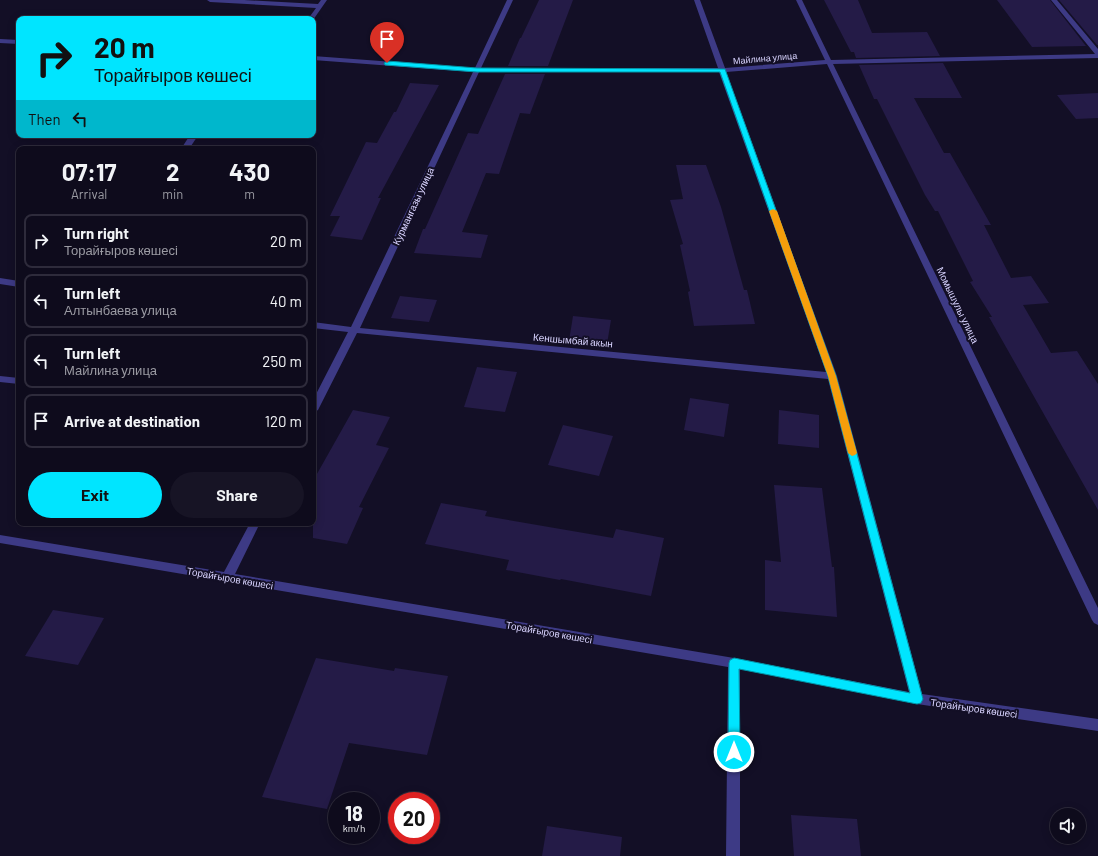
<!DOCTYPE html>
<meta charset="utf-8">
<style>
:root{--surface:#0e0b1c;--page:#171425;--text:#f1f3f6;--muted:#9b9ba3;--line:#2e2b3b;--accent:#00e5ff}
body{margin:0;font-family:Barlow,sans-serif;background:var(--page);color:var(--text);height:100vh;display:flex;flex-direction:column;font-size:15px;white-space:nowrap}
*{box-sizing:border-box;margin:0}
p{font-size:13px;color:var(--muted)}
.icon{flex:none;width:22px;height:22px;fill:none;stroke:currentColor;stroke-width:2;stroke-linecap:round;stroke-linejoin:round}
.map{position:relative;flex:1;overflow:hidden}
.drawer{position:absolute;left:16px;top:146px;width:300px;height:380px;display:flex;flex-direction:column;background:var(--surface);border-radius:8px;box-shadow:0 2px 10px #0003,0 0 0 1px var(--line)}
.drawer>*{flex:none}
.guide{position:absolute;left:16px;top:16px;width:300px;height:122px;border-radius:8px;box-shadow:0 2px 10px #0003,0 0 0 1px var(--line);background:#00e5ff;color:#111;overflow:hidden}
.fabs{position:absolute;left:1050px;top:808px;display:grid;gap:8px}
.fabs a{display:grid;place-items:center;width:36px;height:36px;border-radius:50%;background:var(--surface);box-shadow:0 2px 10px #0003,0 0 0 1px var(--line);font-size:20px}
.speed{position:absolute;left:328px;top:792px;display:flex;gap:8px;font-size:20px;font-weight:700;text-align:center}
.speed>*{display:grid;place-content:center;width:52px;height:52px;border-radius:50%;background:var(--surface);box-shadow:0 2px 10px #0003,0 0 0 1px var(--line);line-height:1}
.speed small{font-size:10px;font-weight:400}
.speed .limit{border:6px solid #d22;background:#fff;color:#111}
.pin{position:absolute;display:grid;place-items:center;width:34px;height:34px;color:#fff;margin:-41px -17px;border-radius:50% 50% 50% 0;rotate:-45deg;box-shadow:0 0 4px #0007}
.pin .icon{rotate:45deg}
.me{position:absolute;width:44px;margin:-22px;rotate:0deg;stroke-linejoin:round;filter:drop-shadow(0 0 3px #0008)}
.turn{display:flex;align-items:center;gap:14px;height:84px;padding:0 12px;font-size:18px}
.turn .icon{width:52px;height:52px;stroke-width:2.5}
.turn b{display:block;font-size:28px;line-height:34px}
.then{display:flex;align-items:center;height:38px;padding:0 12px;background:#0003;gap:8px;font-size:15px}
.eta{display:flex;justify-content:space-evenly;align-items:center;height:68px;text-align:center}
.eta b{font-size:24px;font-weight:700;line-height:28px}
.primary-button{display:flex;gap:8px;margin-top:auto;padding:8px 12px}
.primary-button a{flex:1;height:46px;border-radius:24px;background:var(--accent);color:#111;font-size:16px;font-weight:700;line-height:46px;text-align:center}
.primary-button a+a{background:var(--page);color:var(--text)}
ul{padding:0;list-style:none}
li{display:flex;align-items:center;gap:12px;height:54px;margin:0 8px 6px;padding:0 4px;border:2px solid var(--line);border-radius:8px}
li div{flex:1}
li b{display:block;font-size:15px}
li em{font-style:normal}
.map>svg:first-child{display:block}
.building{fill:#241b47}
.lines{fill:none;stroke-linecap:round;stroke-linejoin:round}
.minor{fill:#3d3a85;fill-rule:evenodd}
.route{fill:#00e5ff;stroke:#0095a6}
.slow{fill:#f59e0b}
.labels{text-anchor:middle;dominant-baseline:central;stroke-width:4;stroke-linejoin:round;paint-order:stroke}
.far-street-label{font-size:9px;fill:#d9d4ff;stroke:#130f26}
.street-label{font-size:10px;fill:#d9d4ff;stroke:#130f26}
</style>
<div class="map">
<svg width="1098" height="856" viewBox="0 0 1098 856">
<rect width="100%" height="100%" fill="#130f26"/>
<!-- building -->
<g class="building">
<polygon points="539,0 573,0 548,66 508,66 520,38 521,38"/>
<polygon points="824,0 858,0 872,33 927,32 940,56 856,58 854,52 851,52"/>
<polygon points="997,0 1050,0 1086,46 1032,47"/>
<polygon points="1059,0 1098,0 1098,45 1097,45"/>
<polygon points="943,63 962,98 914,98 944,153 950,153 991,225 984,225 1011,278 1031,276 1049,303 1023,305 1051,353 1077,351 1098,384 1098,510 989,317 992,317 970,282 973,281 938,211 935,211 925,195 877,99 874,99 859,65"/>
<polygon points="505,74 545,74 530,114 520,113 499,174 486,173 462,232 488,235 481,258 414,253 423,229 425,229 468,133 478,134"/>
<polygon points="410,83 439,85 378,198 381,198 362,240 330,236 340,216 330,216 366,142 377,143 394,112 396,112"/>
<polygon points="1098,93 1098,118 1076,119 1057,95"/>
<polygon points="676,165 706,165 721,207 744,290 747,290 755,324 694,326 688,292 690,291 680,245 683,244 670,200 683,199"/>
<polygon points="400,296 437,300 429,322 391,318"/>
<polygon points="573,316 611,320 607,344 569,341"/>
<polygon points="477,367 517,372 505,412 464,407"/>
<polygon points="690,398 729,404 724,437 684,430"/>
<polygon points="353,410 390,417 376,445 389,448 359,507 363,508 347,544 313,538 313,481"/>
<polygon points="779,410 819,415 819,448 778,444"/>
<polygon points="563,425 613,436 599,476 548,465"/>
<polygon points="774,485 822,488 832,567 834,567 837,617 765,610 765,560 781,562"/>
<polygon points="441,503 487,511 485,516 613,538 616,529 664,538 651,596 561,579 560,580 506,570 509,560 425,544"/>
<polygon points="53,610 104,618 78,665 25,656"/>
<polygon points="316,658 394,671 395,668 448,676 427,755 349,743 327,809 262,797"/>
<polygon points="791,815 857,819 861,856 794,856"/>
<polygon points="547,826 622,837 620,856 542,856"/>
</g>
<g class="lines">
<!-- minor -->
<g class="minor">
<polygon points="207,0 244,0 318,4 321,0 327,0 313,20 313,19 308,19 316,8 210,2"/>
<path d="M507,0H513L481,68H718L694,0H700L725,68L825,60L796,0H802L831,60L1095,54L1051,0H1057L1098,49V58L833,64L1098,608V625L1094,623L1092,620L827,64L726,72L837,376L922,694L1098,719V731L917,704L740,669V856H726L728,667L0,543V535L224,572L250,523H260L235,574L734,658L909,692L828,379L357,333L318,410L313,413V400L348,332L313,328V322L351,327L473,72L313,60V56L475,68ZM479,72H719L826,372L360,328Z"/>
<polygon points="0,39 19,40 19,44 0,43"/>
<polygon points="190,135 196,135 197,137 189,149 181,149"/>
<polygon points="0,278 19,281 19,287 0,284"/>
<polygon points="0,376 19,378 19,384 0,382"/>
</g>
</g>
<!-- route -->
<polygon class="route" points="387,61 477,68 725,69 836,376 923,699 921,703 917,704 739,669 740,752 738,756 734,757 730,756 728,752 729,663 730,660 734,658 910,693 828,376 720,72 477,72 385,65 384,63"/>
<!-- slow -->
<polygon class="slow" points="773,209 777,211 836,376 857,453 855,455 852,456 848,453 828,376 769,211"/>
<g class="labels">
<!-- far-street labels -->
<g class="far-street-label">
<text transform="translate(765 58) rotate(-5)">Майлина улица</text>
</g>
<!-- street labels -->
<g class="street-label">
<text transform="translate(413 206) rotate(-65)">Курмангазы улица</text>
<text transform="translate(958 305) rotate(64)">Момышулы улица</text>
<text transform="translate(573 340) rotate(5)">Кеншымбай акын</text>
<text transform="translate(230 578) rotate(10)">Торайғыров көшесі</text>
<text transform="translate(549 632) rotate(10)">Торайғыров көшесі</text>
<text transform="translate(974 708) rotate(8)">Торайғыров көшесі</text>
</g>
</g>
</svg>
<div class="fabs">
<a><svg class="icon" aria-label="sound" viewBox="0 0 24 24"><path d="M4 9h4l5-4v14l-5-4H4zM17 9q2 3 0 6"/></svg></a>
</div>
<div class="speed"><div>18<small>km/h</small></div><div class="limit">20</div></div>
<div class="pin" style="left:387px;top:63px;background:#d93025"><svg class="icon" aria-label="arrive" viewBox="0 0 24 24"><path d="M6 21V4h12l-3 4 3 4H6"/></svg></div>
<svg class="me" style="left:734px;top:752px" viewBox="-20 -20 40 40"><circle r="17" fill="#00e5ff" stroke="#fff" stroke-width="3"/><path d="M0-11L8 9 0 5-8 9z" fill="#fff"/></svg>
<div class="guide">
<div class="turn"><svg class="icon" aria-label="right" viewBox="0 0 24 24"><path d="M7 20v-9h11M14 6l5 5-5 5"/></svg><div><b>20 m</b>Торайғыров көшесі</div></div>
<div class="then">Then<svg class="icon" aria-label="left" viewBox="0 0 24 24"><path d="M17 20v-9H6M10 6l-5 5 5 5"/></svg></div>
</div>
<section class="drawer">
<div class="eta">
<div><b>07:17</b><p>Arrival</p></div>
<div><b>2</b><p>min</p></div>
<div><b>430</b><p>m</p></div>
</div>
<ul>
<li><svg class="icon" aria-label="right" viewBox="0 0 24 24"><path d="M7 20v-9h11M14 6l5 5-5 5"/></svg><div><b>Turn right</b><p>Торайғыров көшесі</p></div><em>20 m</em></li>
<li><svg class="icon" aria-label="left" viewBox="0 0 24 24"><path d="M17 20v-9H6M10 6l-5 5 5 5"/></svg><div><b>Turn left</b><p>Алтынбаева улица</p></div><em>40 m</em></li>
<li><svg class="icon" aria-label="left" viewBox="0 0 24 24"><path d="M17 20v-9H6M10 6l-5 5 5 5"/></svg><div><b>Turn left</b><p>Майлина улица</p></div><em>250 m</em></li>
<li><svg class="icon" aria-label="arrive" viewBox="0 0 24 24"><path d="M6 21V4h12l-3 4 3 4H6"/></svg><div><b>Arrive at destination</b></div><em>120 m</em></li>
</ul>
<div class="primary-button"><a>Exit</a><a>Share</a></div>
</section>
</div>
